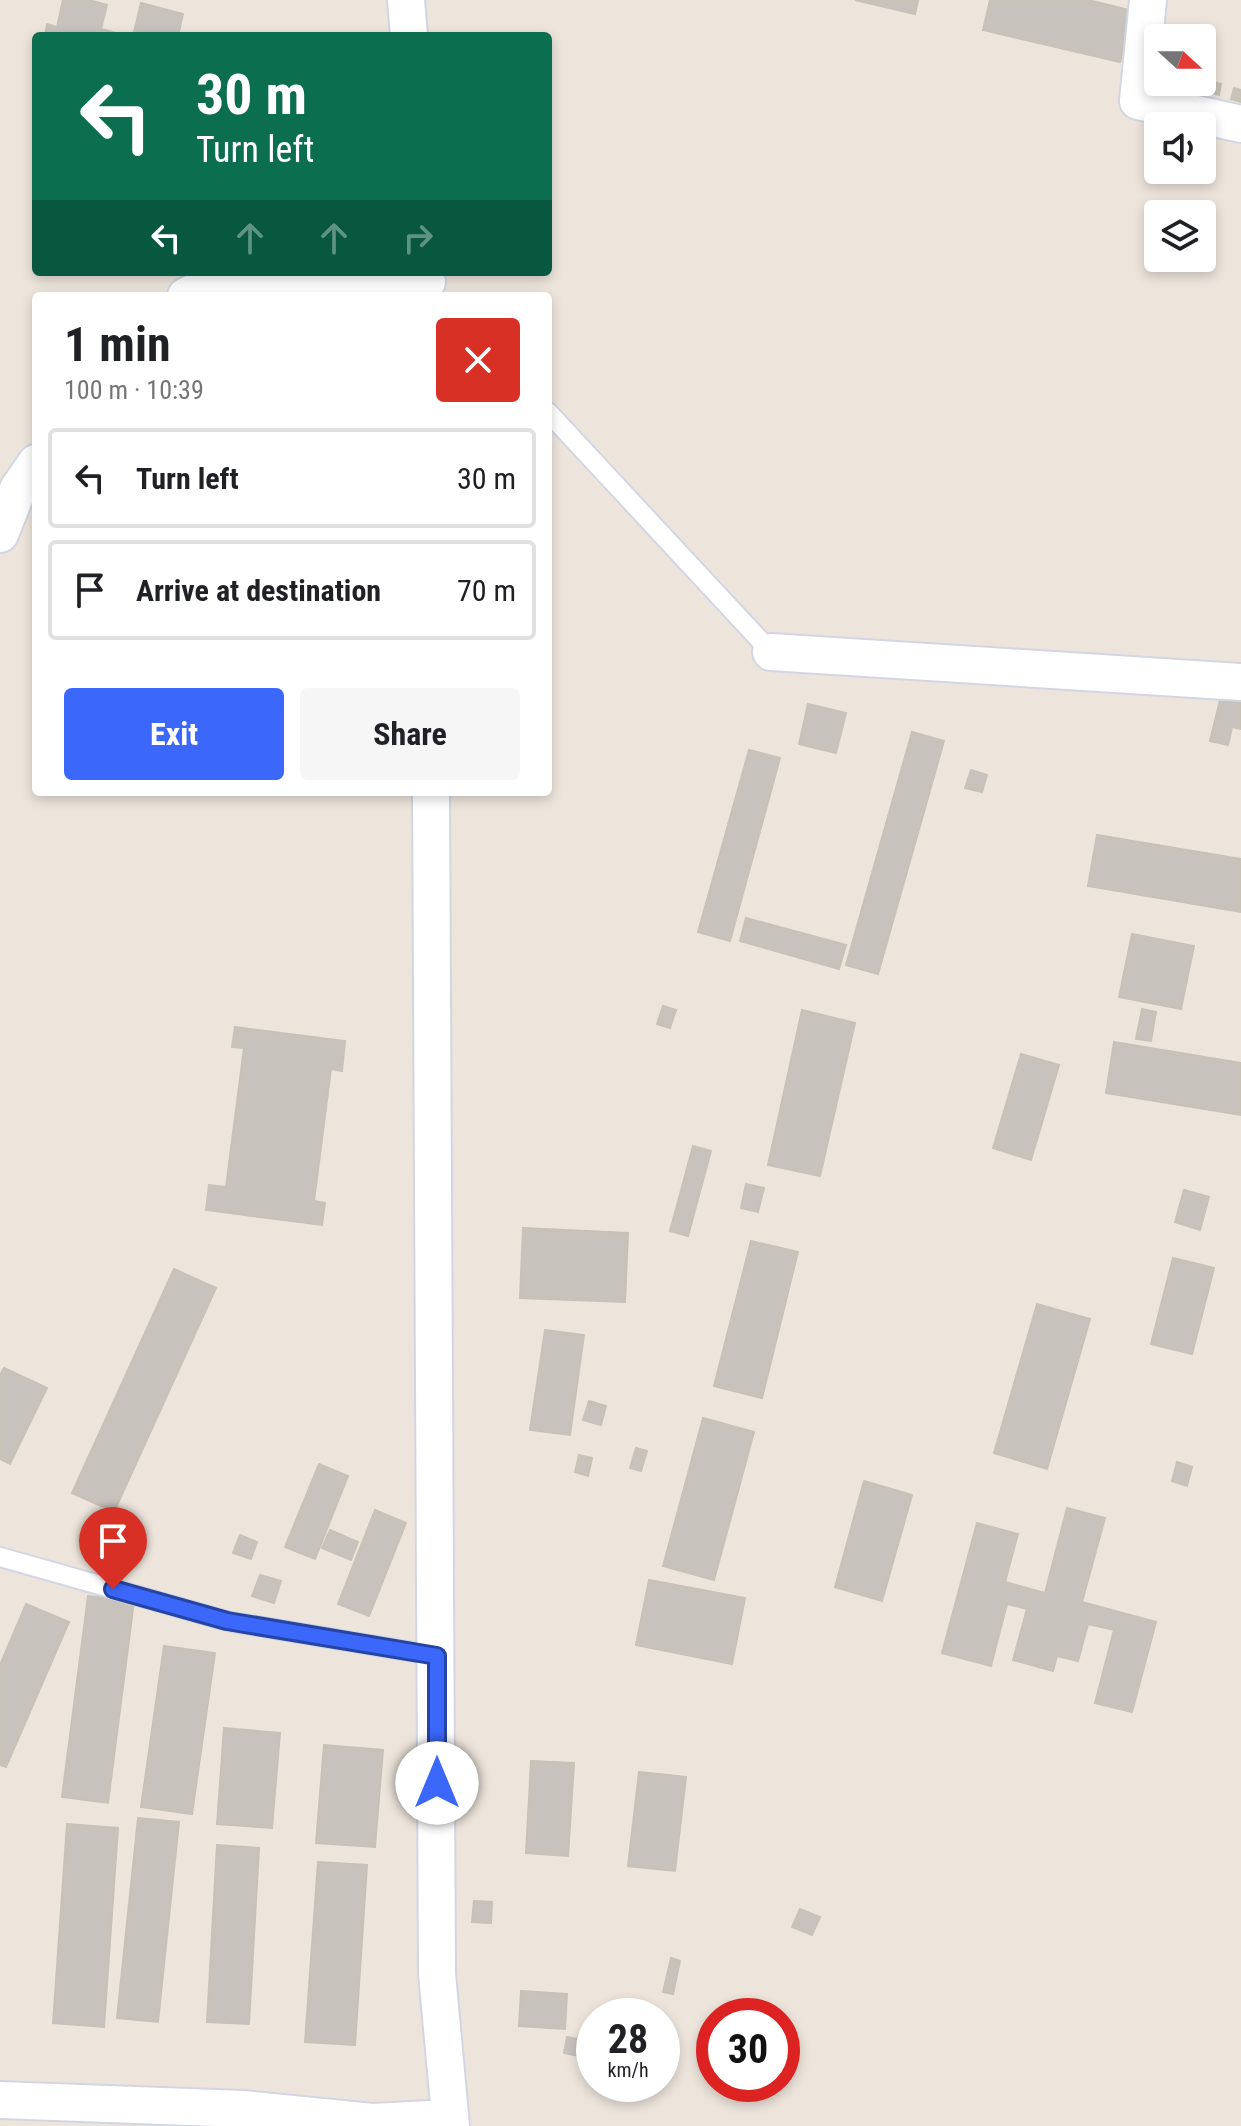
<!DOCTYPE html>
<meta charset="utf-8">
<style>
:root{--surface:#fff;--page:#f6f6f6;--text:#202124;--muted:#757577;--line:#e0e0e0;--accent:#3b68fb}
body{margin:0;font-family:"Roboto Condensed",sans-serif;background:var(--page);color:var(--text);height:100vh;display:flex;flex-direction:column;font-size:30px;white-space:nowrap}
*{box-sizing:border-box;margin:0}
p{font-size:26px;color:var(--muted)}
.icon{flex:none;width:44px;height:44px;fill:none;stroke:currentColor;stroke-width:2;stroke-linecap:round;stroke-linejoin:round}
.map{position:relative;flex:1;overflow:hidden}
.sheet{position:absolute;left:32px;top:292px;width:520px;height:504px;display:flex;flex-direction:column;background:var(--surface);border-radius:8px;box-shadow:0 4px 12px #0003}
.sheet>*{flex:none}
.guide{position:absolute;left:32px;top:32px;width:520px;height:244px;border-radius:8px;box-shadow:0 4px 12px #0003;background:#0b6e4f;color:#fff;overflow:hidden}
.needle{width:52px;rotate:111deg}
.tools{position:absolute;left:1144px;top:24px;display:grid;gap:16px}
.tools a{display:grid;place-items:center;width:72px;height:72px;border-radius:8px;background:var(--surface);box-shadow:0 4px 12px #0003;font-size:40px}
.speed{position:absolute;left:576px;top:1998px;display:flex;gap:16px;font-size:40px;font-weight:700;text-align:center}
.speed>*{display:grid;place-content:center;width:104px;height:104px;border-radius:50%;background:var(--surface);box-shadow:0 4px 12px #0003;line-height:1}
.speed small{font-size:20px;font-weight:400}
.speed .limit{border:12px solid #d22;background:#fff;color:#111}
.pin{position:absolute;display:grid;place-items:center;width:68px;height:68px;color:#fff;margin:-82px -34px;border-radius:50% 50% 50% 0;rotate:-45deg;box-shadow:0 0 8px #0007}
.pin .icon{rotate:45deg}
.me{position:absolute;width:88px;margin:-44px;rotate:0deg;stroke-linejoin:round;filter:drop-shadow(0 0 6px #0008)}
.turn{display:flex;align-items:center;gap:28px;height:168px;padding:0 32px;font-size:36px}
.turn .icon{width:104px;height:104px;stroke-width:2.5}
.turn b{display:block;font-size:56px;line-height:68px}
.lanes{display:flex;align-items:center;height:76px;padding:0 32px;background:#0003;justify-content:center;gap:40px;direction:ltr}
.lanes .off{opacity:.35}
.round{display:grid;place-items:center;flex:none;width:84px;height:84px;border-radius:8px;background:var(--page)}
.head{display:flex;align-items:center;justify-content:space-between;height:136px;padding:0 32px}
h1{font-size:48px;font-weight:700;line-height:60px}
.button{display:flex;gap:16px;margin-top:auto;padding:16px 32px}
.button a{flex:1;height:92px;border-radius:8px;background:var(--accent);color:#fff;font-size:32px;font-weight:700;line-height:92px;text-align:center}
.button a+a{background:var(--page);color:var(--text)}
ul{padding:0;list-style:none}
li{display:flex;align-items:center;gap:24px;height:100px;margin:0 16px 12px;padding:0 16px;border:4px solid var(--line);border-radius:8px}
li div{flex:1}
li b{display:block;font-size:30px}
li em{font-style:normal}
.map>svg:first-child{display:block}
.building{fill:#c8c2bc;stroke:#c8c1b6;stroke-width:2}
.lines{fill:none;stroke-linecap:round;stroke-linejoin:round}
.lane-casing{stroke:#d2d6e3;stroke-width:22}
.street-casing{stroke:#d2d6e3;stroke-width:40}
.lane{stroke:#fff;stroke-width:18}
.street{stroke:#fff;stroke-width:36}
.route-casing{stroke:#2644a3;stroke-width:20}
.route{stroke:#3b68fb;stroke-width:14}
</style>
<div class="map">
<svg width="1241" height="2126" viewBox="0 0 1241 2126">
<rect width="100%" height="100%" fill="#ede5dc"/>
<!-- building -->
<g class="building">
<polygon points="63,0 89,0 107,5 101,29 128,36 45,36 47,24 57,27"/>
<polygon points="855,0 918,0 915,14"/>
<polygon points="990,0 1088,0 1133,11 1120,62 983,30"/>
<polygon points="141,3 183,14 178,36 133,36"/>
<polygon points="1202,79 1221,84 1219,95 1190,87 1191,82 1202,82"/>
<polygon points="1234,88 1241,90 1241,102 1231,99"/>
<polygon points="1225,680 1241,683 1241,729 1232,727 1228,745 1210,741"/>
<polygon points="808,704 846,713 836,753 799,744"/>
<polygon points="912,732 944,741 878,974 846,965"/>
<polygon points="749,750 780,758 730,941 698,932"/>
<polygon points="971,770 987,775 982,792 965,788"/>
<polygon points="1097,835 1241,859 1241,912 1088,886"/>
<polygon points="746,918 846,945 839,969 740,941"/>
<polygon points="1132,934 1194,946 1181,1009 1119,997"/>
<polygon points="663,1006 676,1010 670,1028 657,1024"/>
<polygon points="1142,1009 1156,1012 1151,1041 1136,1039"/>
<polygon points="802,1010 855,1023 820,1176 768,1165"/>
<polygon points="235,1027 345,1041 342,1071 331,1069 314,1201 325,1203 322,1225 206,1210 209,1185 226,1187 244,1048 232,1047"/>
<polygon points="1114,1042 1241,1063 1241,1115 1106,1093"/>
<polygon points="1021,1054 1059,1065 1031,1160 993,1148"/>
<polygon points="693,1146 711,1151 688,1236 670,1231"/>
<polygon points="746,1184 764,1188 758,1212 741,1208"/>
<polygon points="1184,1190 1209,1197 1200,1230 1175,1222"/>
<polygon points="523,1228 628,1233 625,1302 520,1298"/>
<polygon points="751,1241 798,1252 762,1398 714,1386"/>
<polygon points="1173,1258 1214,1268 1192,1354 1151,1344"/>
<polygon points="174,1269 216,1288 114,1512 72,1493"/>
<polygon points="1037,1304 1090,1319 1047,1469 994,1453"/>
<polygon points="545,1330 584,1335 570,1435 530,1430"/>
<polygon points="4,1368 47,1388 10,1464 0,1459 0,1375"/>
<polygon points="589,1401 606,1406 601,1425 583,1420"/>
<polygon points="703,1418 754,1432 714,1580 663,1566"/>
<polygon points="636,1448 647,1451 641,1471 630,1468"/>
<polygon points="579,1455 592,1458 588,1476 575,1472"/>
<polygon points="1177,1462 1192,1467 1187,1486 1172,1481"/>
<polygon points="319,1464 348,1476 315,1559 285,1547"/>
<polygon points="864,1481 912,1495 882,1601 835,1587"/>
<polygon points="1067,1508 1105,1518 1082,1602 1156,1622 1132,1712 1095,1703 1114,1630 1088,1624 1078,1661 1057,1656 1053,1671 1013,1660 1027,1609 1007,1604 991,1666 942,1653 977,1523 1018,1534 1005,1582 1045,1593"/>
<polygon points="375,1510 406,1523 369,1616 338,1604"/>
<polygon points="330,1530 358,1542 351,1560 322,1548"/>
<polygon points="240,1535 257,1542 251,1559 233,1553"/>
<polygon points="260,1575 281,1581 274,1603 252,1596"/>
<polygon points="649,1580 745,1598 732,1664 636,1645"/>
<polygon points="88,1596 134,1601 108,1803 62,1797"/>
<polygon points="26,1604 69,1622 6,1767 0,1765 0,1665"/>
<polygon points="164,1646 215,1653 192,1814 141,1807"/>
<polygon points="224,1728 280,1733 272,1828 217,1824"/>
<polygon points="324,1745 383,1750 375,1847 316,1843"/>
<polygon points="531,1761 574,1763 568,1856 526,1853"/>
<polygon points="639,1772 686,1777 675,1871 628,1866"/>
<polygon points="138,1818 179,1822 158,2022 117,2018"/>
<polygon points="67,1824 118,1828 104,2027 53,2023"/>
<polygon points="217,1845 259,1848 249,2024 207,2022"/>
<polygon points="318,1862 367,1865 355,2045 305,2042"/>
<polygon points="474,1901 492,1902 491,1923 472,1922"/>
<polygon points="800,1909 820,1917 812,1935 792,1927"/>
<polygon points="671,1958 680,1961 673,1994 663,1992"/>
<polygon points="521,1991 567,1994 565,2029 519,2026"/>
<polygon points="567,2037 594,2042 594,2059 564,2053"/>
</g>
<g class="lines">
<!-- lane casing -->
<g class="lane-casing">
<g id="lane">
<polyline points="548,412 771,652"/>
<polyline points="0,1557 227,1621 437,1656"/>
</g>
</g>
<!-- street casing -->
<g class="street-casing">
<g id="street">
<polyline points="406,0 409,36"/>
<polyline points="1148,0 1138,101 1241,124"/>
<polyline points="186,296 218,280 427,282"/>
<polyline points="0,534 18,489 36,463"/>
<polyline points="771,652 1241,682"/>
<polyline points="431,792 437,1974 451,2126"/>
<polyline points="0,2100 243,2109 372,2122 449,2118"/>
</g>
</g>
<!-- lane -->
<use href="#lane" class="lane"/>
<!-- street -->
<use href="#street" class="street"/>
</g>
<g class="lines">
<!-- route casing -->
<g class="route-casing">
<polyline id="route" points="113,1589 227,1621 437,1656 437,1783"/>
</g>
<!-- route -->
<use href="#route" class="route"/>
</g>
</svg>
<div class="tools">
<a><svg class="needle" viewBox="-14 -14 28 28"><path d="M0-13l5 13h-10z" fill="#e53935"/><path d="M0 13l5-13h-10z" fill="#757577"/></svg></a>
<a><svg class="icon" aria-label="sound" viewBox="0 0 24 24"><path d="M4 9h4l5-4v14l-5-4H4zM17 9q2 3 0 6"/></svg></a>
<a><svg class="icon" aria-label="layers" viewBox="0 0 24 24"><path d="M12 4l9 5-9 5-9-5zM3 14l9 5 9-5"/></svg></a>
</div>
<div class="speed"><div>28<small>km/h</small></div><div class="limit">30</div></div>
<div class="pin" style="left:113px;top:1589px;background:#d93025"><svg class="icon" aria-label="arrive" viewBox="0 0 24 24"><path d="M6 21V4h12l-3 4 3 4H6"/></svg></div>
<svg class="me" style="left:437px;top:1783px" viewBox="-20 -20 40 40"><circle r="19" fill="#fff"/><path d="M0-13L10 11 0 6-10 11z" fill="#3b68fb"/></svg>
<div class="guide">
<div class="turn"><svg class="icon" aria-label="left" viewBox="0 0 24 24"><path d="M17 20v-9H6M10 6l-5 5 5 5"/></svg><div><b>30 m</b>Turn left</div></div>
<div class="lanes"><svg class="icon" aria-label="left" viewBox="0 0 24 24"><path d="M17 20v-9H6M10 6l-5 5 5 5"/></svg><svg class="icon off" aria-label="ahead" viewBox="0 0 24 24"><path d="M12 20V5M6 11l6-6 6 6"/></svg><svg class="icon off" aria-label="ahead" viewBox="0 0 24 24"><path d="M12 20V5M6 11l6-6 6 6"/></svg><svg class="icon off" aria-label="right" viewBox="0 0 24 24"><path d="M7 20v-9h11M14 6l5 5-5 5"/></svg></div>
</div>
<section class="sheet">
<div class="head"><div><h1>1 min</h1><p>100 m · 10:39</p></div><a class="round" style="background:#d93025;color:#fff"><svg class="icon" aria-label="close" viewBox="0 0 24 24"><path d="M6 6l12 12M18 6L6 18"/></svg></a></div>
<ul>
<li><svg class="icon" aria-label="left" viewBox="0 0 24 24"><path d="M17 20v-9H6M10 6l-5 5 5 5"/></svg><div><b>Turn left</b></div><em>30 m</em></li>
<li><svg class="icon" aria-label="arrive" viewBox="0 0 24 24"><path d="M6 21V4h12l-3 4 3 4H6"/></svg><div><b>Arrive at destination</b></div><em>70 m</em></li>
</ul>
<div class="button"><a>Exit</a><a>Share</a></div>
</section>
</div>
